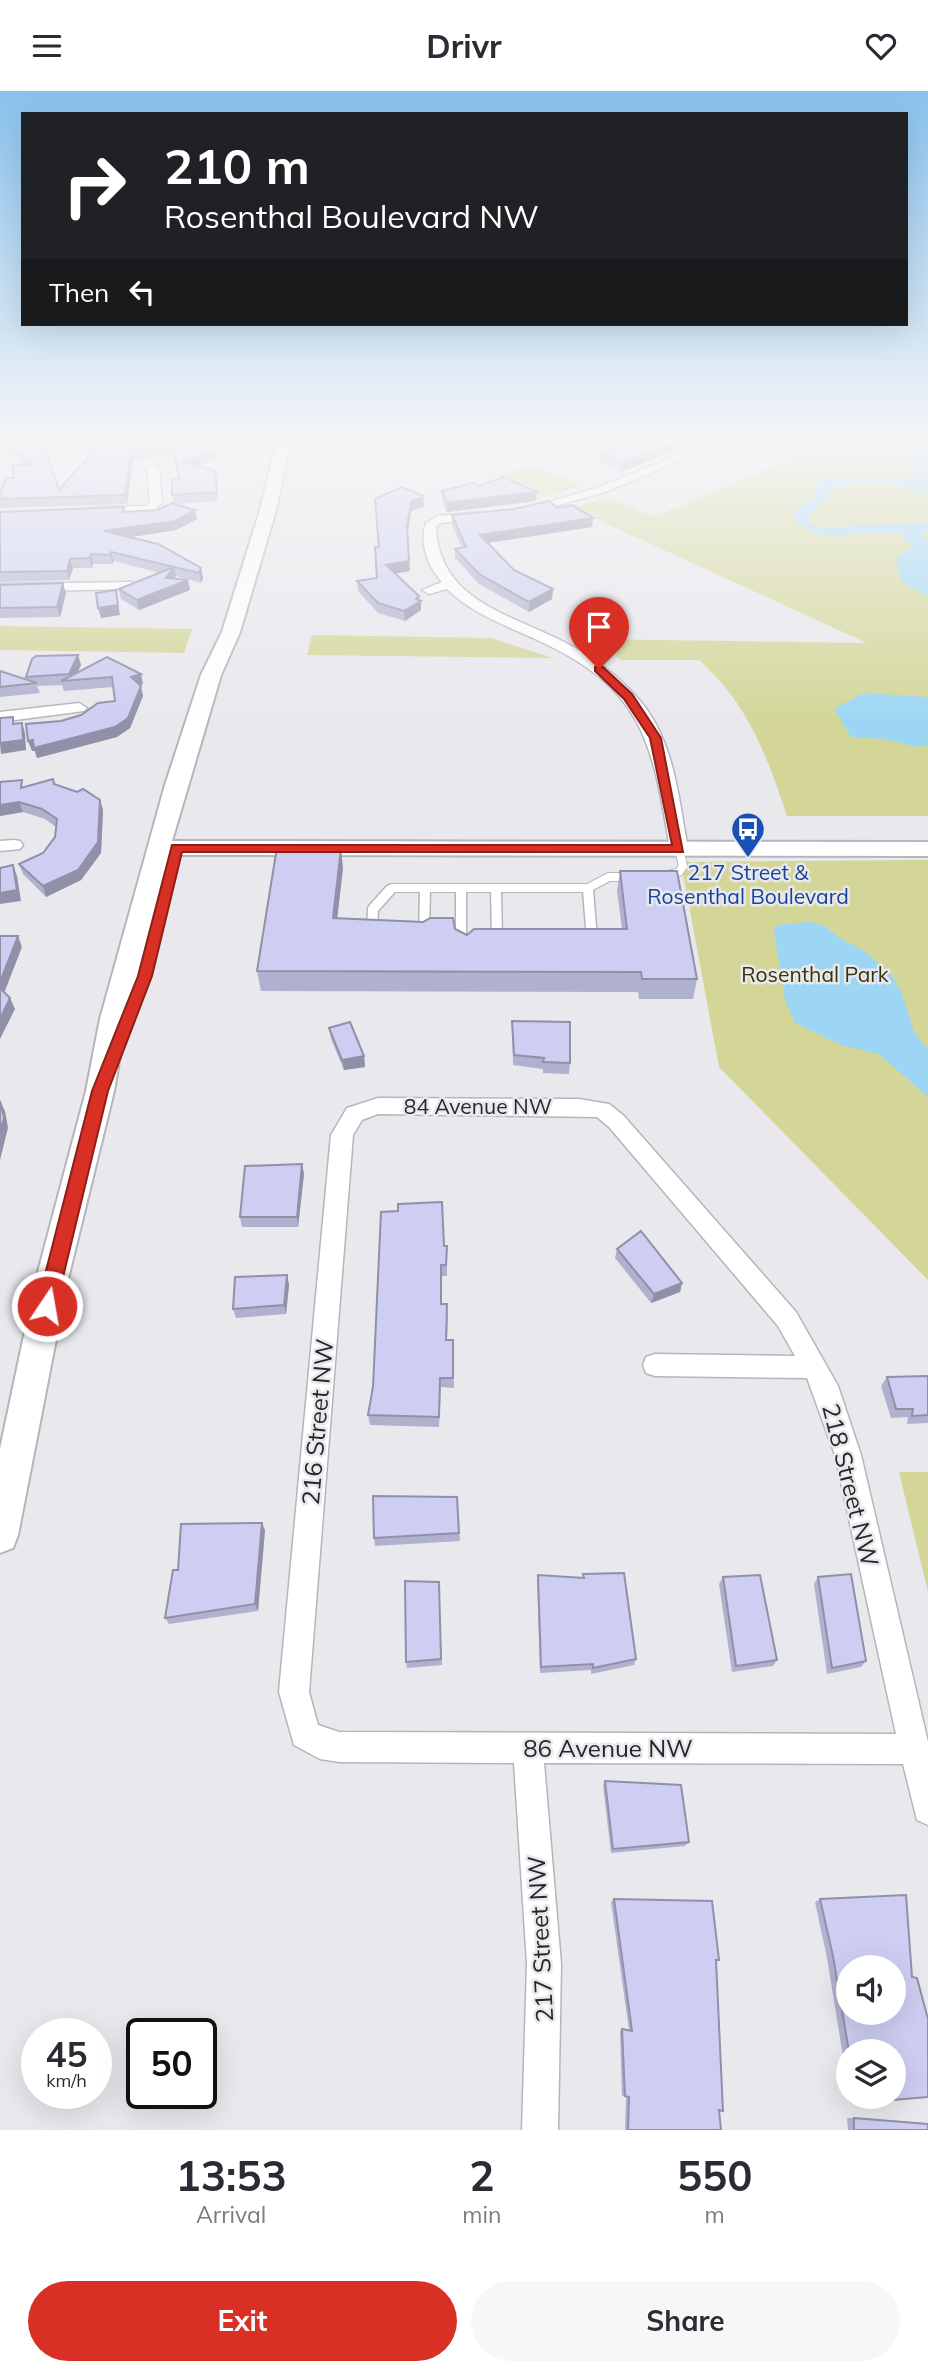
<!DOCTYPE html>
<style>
:root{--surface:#fff;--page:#f7f7f7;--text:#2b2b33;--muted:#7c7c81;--accent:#d93025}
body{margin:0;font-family:Mulish,sans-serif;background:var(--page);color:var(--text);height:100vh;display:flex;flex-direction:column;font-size:26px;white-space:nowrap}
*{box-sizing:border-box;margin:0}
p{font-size:23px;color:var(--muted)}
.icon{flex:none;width:38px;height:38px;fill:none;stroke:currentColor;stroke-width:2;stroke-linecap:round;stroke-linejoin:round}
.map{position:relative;height:2039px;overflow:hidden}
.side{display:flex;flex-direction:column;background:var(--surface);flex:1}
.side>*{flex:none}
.guide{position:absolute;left:21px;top:21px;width:887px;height:214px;border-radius:0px;box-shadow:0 7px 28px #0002;background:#202124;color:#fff;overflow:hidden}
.fabs{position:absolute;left:836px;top:1864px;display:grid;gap:14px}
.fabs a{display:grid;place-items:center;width:70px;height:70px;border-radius:50%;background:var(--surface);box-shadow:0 7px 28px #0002;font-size:35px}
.speed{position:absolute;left:21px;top:1927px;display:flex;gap:14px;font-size:35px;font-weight:700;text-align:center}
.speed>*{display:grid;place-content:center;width:91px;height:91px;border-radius:50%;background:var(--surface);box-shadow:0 7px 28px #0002;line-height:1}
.speed small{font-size:18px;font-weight:400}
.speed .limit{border:4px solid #111;border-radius:10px;background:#fff;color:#111}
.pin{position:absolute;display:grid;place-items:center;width:60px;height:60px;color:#fff;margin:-72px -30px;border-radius:50% 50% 50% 0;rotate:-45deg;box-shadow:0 0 7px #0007}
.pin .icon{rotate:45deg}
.me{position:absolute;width:77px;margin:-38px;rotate:12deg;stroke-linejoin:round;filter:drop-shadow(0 0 5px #0008)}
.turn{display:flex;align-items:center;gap:24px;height:147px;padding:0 28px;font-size:32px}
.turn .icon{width:91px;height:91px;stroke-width:2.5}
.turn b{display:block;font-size:49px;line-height:60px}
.then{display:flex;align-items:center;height:66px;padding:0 28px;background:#0003;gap:14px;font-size:26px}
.eta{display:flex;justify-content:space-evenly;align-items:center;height:119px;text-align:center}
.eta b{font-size:42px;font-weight:700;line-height:49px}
.primary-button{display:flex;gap:14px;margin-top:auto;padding:14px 28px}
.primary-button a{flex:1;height:80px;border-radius:42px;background:var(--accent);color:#fff;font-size:28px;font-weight:700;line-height:80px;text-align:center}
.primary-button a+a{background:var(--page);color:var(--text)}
header{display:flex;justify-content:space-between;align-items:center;height:91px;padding:0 28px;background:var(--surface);font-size:32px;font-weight:700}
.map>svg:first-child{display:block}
.green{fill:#d3d697}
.water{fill:#9cd6f4}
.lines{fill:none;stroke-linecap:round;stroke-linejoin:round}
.lane-far1-casing{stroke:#b5b5ba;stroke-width:10}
.lane-casing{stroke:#b5b5ba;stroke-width:13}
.street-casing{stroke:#b5b5ba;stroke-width:3}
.secondary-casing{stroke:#b5b5ba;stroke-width:4}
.lane-far1{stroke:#fff;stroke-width:8}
.lane{stroke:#fff;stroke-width:10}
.street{fill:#fff;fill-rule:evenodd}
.secondary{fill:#fff;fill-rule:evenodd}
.wall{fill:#b0b1cf;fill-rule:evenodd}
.shaded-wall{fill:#9090a9}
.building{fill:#cdcef1;stroke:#9090a9;stroke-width:2;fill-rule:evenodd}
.route{fill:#d93025;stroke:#8d1f18;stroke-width:2}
.labels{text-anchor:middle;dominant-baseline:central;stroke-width:5;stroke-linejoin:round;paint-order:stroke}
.transit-label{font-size:21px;fill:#164399;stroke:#e8e8ed}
.park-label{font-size:21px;fill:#35350b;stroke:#e8e8ed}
.street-label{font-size:21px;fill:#272729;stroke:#e8e8ed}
.near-street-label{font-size:24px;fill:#272729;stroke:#e8e8ed}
</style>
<header><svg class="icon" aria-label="menu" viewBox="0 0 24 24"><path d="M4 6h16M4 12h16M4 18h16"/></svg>Drivr<svg class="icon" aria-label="heart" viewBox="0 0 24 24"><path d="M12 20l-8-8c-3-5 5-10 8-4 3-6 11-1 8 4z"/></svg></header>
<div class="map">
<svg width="928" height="2039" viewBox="0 0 928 2039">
<rect width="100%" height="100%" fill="#e8e8ed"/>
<!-- green -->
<g class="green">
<path d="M835,349H928V725H787C767,665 748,612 699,569H622L591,548L867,552L572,417L609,406L654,426Z"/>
<polygon points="537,375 582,395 544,406 496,383"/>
<polygon points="0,535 192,538 184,562 0,559"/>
<polygon points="312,544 491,547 553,567 307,564"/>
<polygon points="928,769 928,1189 719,976 681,771"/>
<polygon points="899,1381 928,1381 928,1501"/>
</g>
<!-- water -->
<g class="water">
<path d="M928,358V405C912,391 844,386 828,400L829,407L809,423V430L820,437L928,431V439L922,444L928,453V505L901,491L896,468L912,456L903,444C868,434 817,460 793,426L795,419L815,406V393L821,388L907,387L912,385L906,368Z"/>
<polygon points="864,602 928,606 928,654 916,656 884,648 851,646 834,618"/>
<polygon points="810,831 825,835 839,847 863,859 891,883 902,903 915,943 928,959 928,1006 879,963 844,955 795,932 785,909 774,840 776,834"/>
</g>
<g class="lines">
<!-- lane-far1 casing -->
<g class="lane-far1-casing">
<g id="lane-far1">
<polyline points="665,785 679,781 683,775 679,758"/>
<polyline points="461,797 461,801"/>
<polyline points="496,797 496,801"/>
<polyline points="588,797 588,801"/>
<polyline points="389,801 392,797 588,797 609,786 632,786"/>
<polyline points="425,801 425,797"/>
</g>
</g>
<!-- lane casing -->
<g class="lane-casing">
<g id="lane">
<polyline points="461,799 461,848 464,853"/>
<polyline points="496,799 497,847"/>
<polyline points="588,799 592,849"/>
<polyline points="372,842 373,818 390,799"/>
<polyline points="424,843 425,799"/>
</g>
</g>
<!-- street casing -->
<g class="street-casing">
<g id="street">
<polygon points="715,349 730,349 605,401 526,423 520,419 597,397"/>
<polygon points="153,374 159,377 162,411 154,421 94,423 94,417 98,416 147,415 150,411 147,377"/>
<path d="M480,421L486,425L484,428L441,432L436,436C439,511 511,523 566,552C596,567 624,589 645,616C675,656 679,710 688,758L685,762H673L670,758C652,650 644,597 535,548C505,534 471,522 447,498L429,503L422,499L442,491C428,476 419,453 426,432L438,425Z"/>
<polygon points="132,491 134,494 127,498 0,501 0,493"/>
<polygon points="79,612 87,617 84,620 0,631 0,621"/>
<polygon points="14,749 20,750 23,754 20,758 0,760 0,750"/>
<path d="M378,1007L579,1008L609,1013L623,1024L796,1221L838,1295L861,1364L928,1651V1734L917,1729L903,1673L544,1672L561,1873L558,2039H522L527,1873L514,1672L339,1671L320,1668L294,1654L279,1601L331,1044L347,1017ZM378,1023L597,1026L609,1036L778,1235L795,1265L655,1263L646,1266L643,1274L646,1282L655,1285L807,1287L835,1364L896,1643L339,1641L318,1634L309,1601L353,1044L362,1029Z"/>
</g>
</g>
<!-- secondary casing -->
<g class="secondary-casing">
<polygon id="secondary" points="277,349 291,349 276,419 240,541 221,584 172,750 928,751 928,765 169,764 126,928 114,1000 67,1192 18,1444 13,1457 0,1462 0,1358 35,1192 86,1000 100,928 165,694 201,584 222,541 260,419"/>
</g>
<!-- lane-far1 -->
<use href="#lane-far1" class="lane-far1"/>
<!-- lane -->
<use href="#lane" class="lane"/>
<!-- street -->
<use href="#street" class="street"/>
<!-- secondary -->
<use href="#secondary" class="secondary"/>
</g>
<!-- wall -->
<g class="wall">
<polygon points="0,349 33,349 59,399 101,351 85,349 182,349 215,360 217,368 197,375 217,389 218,410 177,413 197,428 176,439 129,446 201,477 203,487 201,492 176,485 174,488 188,489 190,499 139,519 121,508 119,498 160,482 114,470 112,473 93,473 92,477 73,477 69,489 0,491 0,421 125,421 158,419 174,412 172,404 179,388 175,366 133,368 127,413 0,417 0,402 24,374 0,355"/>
<polygon points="687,354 621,381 600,372 601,363"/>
<polygon points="479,395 536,410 447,421 442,410 442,400"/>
<polygon points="402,396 424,415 411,420 408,444 410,480 395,483 419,505 421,519 405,530 378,522 358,500 357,490 377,487 379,456"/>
<polygon points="452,424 592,436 488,452 514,479 552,508 529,521 479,493 455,467 455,458 462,457 452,434"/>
<polygon points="0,494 66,502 60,526 0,527"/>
<polygon points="78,564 81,574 77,581 107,566 143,593 140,594 143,605 130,637 117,646 37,667 35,660 32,660 61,630 81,624 115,610 113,596 64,600 62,594 37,595 40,602 0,606 0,580 27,589 26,586"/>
<polygon points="53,688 55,693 100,709 103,719 101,762 81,789 46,806 23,783 19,773 43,762 55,746 56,736 45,728 23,721 0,725 24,696"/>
<polygon points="343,777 337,827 455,838 467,844 622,838 617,800 620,780 697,888 693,908 639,908 638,901 261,900 257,880"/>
<polygon points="512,930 570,972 569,983 543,982 543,978 513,974"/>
<polygon points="329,937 364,965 365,976 344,979 331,948"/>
<polygon points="302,1073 304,1083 298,1136 242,1136 240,1126"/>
<polygon points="398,1120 444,1155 447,1155 447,1185 441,1185 441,1213 448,1223 447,1249 453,1249 454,1297 441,1296 439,1336 370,1334 368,1324"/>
<polygon points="617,1158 682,1192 680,1201 651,1212 615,1167"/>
<polygon points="287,1184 289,1194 286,1223 236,1227 233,1218"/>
<polygon points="928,1285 928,1332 907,1333 908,1326 891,1327 881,1295 887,1286"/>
<polygon points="457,1406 460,1450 375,1455 374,1447"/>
<polygon points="265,1439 258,1520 169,1533 165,1527 178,1479"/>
<polygon points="583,1483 636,1568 634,1574 591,1583 591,1579 540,1582 537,1491 538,1484 582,1487"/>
<polygon points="723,1486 777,1569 773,1575 732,1581 719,1493"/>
<polygon points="818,1486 866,1570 861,1576 827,1583 814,1493"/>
<polygon points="439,1491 442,1574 407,1577 406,1571"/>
<polygon points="605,1690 689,1751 685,1755 611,1762 603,1694"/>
<path d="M906,1804L912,1886L917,1887L928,1928V2006L850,2012L849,2006H894V1960H849V2002L827,1867L815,1811L820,1808ZM849,1876H894V1922H849Z"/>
<polygon points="614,1808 719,1869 716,1871 719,2019 721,2039 625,2039 626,2006 622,2005 620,1940 622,1938 629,1939 611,1811"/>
<polygon points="847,2027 854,2027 928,2039 848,2039"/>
</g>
<!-- shaded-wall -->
<g class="shaded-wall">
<polygon points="679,349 687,349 687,354 621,381 622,372"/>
<polygon points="131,360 133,368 127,413 125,404"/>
<polygon points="215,360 217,368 182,380 181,371"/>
<polygon points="537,401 536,410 447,421 447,412"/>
<polygon points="423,405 424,415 411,420 407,445 407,436 411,411"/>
<polygon points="195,419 197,428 176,439 107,450 104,440"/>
<polygon points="593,427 592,436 480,453 480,444"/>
<polygon points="111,461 114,470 112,473 110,464"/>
<polygon points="91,463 93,473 92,477 90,467"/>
<polygon points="70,468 73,477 69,489 67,480"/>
<polygon points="409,470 410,480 387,484 386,474"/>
<polygon points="174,476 176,485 167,497 166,487"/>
<polygon points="201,477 203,487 201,492 199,482"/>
<polygon points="188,489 190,499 139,519 137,509"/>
<polygon points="63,492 66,502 60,526 57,516"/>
<polygon points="553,498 552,508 529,521 529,511"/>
<polygon points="116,499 120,524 101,527 98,517"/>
<polygon points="419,505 419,510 421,510 421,519 405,530 404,520"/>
<polygon points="78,564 81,574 74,589 71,589 69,583"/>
<polygon points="141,583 143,593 133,596 131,586"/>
<polygon points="141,595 143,605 130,637 117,646 37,667 35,660 32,660 28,650 33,649 35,657"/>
<polygon points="22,632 25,642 26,659 1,663 0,652"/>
<polygon points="100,709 103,719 101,762 81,789 46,806 43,795"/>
<polygon points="19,711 23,721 0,725 0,714"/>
<polygon points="341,757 343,777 335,847 333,827"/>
<polygon points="13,774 17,785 21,810 0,813 0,802"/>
<polygon points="18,845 22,856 3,905 0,899 0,891"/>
<polygon points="10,907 15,918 0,948 0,928"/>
<polygon points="364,965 365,976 344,979 342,969"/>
<polygon points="0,1010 5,1020 8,1037 0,1069"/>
<polygon points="302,1073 304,1083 298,1136 297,1126"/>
<polygon points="287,1184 289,1194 286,1223 284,1214"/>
<polygon points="682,1192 680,1201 651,1212 654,1203"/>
<polygon points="262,1432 265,1439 258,1520 255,1513"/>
</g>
<!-- building -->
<g class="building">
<polygon points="0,349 33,349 45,359 59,399 103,349 182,349 215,360 181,371 215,380 217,401 172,404 172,389 179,388 174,358 131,360 125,404 0,408 0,402 6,387 14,387 12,374 34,374"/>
<polygon points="636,349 679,349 622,372 601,363"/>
<polygon points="503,386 537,401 447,412 442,400 473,392 479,395"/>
<polygon points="402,396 423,405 411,411 407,436 409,470 386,474 419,505 416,508 421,510 404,520 378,512 357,490 377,487 375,456 379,456 375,408"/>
<polygon points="549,410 557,417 572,414 593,427 480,444 514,479 553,498 529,511 479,483 455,458 466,456 452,424 514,418"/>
<polygon points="172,412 195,419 175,430 104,440 158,453 201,477 199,482 174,476 166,487 188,489 137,509 119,498 174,476 111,461 110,464 91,463 90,467 70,468 67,480 0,481 0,421 124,416 123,421 158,419"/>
<polygon points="63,492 57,516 0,517 0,494"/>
<polygon points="116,499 118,514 98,517 96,502"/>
<polygon points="78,564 69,583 26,586 32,568 36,565"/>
<polygon points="107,566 141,583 131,586 141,595 128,627 115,636 34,657 33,649 28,650 26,633 61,630 81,624 98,612 115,610 112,586 61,590"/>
<polygon points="0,580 37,592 0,596"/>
<polygon points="13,626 13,633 22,632 23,649 0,652 0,627"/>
<polygon points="53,688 54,693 77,701 83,698 100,709 98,751 78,779 43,795 19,773 43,762 55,746 57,728 42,718 19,711 0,714 0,691 22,689 21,697"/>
<polygon points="277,756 341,757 333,827 423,831 430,827 453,827 455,838 467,844 474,838 627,838 620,780 677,780 697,888 642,888 641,881 257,880"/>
<polygon points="13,774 17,799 0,802 0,777"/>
<polygon points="0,845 18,845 0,891"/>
<polygon points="0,897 10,907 0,928"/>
<polygon points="512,930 570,931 570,972 543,971 544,967 514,964"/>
<polygon points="350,931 364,965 342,969 329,937"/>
<polygon points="0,1010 4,1027 0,1040"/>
<polygon points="302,1073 297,1126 240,1126 245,1075"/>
<polygon points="442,1111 444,1155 447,1155 446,1174 441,1174 441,1213 447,1213 446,1249 453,1249 453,1287 440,1287 439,1326 368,1324 373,1296 381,1121 398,1120 398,1113"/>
<polygon points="641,1140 682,1192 654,1203 617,1158"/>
<polygon points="287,1184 284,1214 233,1218 235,1186"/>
<polygon points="928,1285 928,1324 912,1325 913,1318 896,1318 887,1286"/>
<polygon points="373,1405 457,1406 459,1442 374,1447"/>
<polygon points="262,1432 255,1513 165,1527 173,1479 178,1479 181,1433"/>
<polygon points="624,1482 636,1568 593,1577 593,1573 541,1576 538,1484 584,1487 583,1483"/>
<polygon points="851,1483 866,1570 832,1577 818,1486"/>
<polygon points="760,1484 777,1569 736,1575 723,1486"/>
<polygon points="405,1490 439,1491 441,1568 406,1571"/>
<polygon points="605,1690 681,1694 689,1751 613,1758"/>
<path d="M906,1804L912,1886L917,1887L928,1928V2006L857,2012L856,2006H894V1960L849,1961L833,1865L820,1808ZM849,1876H894V1922H849Z"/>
<polygon points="614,1808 712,1810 719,1869 716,1869 723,2020 719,2019 721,2039 628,2039 629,2006 625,2005 622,1938 632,1940"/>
<polygon points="854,2027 928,2033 928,2039 854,2039"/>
</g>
<!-- sky -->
<linearGradient id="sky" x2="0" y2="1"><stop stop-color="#89c2ed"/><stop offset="0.55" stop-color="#f5f5f7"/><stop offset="1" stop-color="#f5f5f7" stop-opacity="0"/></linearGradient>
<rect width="928" height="634" fill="url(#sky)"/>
<!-- route -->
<polygon class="route" points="595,576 603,576 632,603 661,647 683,761 182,761 152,885 108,1000 56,1215 53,1221 40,1221 37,1215 92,1000 138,885 172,754 672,754 650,647 624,608 595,580"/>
<!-- icons -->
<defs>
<g id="bus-pin" transform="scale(1.75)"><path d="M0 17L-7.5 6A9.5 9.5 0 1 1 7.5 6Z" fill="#1a4fb4" stroke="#e8e8ed"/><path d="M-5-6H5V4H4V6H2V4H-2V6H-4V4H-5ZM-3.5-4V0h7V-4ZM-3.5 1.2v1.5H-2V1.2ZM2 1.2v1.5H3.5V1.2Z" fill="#fff"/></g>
</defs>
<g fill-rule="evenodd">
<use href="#bus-pin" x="748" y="738"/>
</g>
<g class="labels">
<!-- transit labels -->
<g class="transit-label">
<text x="748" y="781">217 Street &amp;<tspan x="748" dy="24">Rosenthal Boulevard</tspan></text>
</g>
<!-- park labels -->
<g class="park-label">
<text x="815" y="883">Rosenthal Park</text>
</g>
<!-- street labels -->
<g class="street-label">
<text x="478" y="1015">84 Avenue NW</text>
</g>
<!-- near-street labels -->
<g class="near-street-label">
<text transform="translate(317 1331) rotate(-85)">216 Street NW</text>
<text transform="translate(851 1394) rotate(76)">218 Street NW</text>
<text x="608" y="1657">86 Avenue NW</text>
<text transform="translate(540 1848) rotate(-93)">217 Street NW</text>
</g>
</g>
</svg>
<div class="fabs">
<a><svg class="icon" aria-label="sound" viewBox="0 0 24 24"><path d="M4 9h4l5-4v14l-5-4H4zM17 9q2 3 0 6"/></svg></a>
<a><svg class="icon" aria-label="layers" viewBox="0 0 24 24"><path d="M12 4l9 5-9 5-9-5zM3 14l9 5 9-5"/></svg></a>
</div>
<div class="speed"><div>45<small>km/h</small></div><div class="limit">50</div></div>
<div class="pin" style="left:599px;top:578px;background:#d93025"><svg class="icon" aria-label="arrive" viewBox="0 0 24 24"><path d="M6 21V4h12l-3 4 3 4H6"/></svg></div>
<svg class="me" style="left:47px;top:1215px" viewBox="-20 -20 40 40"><circle r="17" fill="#d93025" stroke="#fff" stroke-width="3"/><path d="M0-11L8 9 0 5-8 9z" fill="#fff"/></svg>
<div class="guide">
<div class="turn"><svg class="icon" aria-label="right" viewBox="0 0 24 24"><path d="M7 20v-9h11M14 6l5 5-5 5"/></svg><div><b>210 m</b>Rosenthal Boulevard NW</div></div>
<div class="then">Then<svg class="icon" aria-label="left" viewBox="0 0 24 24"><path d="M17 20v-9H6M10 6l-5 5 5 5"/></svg></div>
</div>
</div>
<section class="side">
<div class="eta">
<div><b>13:53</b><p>Arrival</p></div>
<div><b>2</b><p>min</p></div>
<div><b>550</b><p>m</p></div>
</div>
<div class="primary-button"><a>Exit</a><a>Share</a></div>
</section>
